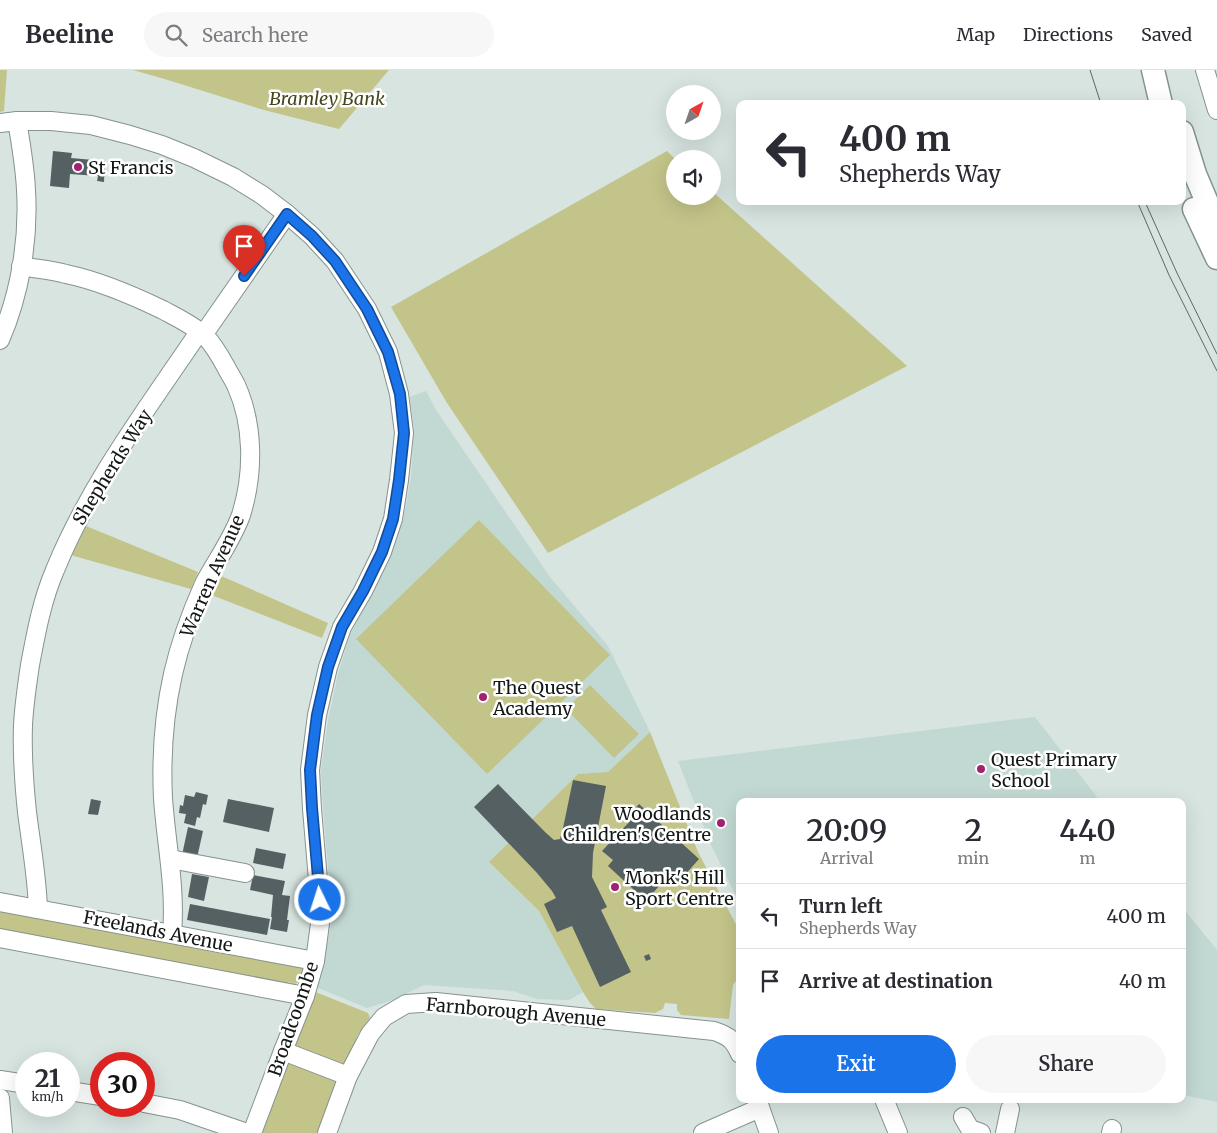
<!DOCTYPE html>
<style>
:root{--surface:#fff;--page:#f7f7f7;--text:#2b2b33;--muted:#7c7c81;--line:#e1e1e2;--accent:#1a73e8}
body{margin:0;font-family:Merriweather,serif;background:var(--page);color:var(--text);height:100vh;display:flex;flex-direction:column;font-size:19px;white-space:nowrap}
*{box-sizing:border-box;margin:0}
p{font-size:16px;color:var(--muted)}
.icon{flex:none;width:28px;height:28px;fill:none;stroke:currentColor;stroke-width:2;stroke-linecap:round;stroke-linejoin:round}
.map{position:relative;flex:1;overflow:hidden}
.panel{position:absolute;left:736px;top:728px;width:450px;height:305px;display:flex;flex-direction:column;background:var(--surface);border-radius:10px;box-shadow:0 5px 20px #0002}
.panel>*{flex:none}
.hud{position:absolute;left:736px;top:30px;width:450px;height:105px;border-radius:10px;box-shadow:0 5px 20px #0002;background:#fff;color:var(--text);overflow:hidden}
.needle{width:32px;rotate:40deg}
.buttons{position:absolute;left:666px;top:15px;display:grid;gap:10px}
.buttons a{display:grid;place-items:center;width:55px;height:55px;border-radius:50%;background:var(--surface);box-shadow:0 5px 20px #0002;font-size:25px}
.speed{position:absolute;left:15px;top:982px;display:flex;gap:10px;font-size:25px;font-weight:700;text-align:center}
.speed>*{display:grid;place-content:center;width:65px;height:65px;border-radius:50%;background:var(--surface);box-shadow:0 5px 20px #0002;line-height:1}
.speed small{font-size:12px;font-weight:400}
.speed .limit{border:8px solid #d22;background:#fff;color:#111}
.pin{position:absolute;display:grid;place-items:center;width:42px;height:42px;color:#fff;margin:-51px -21px;border-radius:50% 50% 50% 0;rotate:-45deg;box-shadow:0 0 5px #0007}
.pin .icon{rotate:45deg}
.me{position:absolute;width:55px;margin:-28px;rotate:356deg;stroke-linejoin:round;filter:drop-shadow(0 0 4px #0008)}
.turn{display:flex;align-items:center;gap:18px;height:105px;padding:0 20px;font-size:22px}
.turn .icon{width:65px;height:65px;stroke-width:2.5}
.turn b{display:block;font-size:35px;line-height:42px}
.eta{display:flex;justify-content:space-evenly;align-items:center;height:85px;text-align:center}
.eta b{font-size:30px;font-weight:600;line-height:35px}
.action{display:flex;gap:10px;margin-top:auto;padding:10px 20px}
.action a{flex:1;height:58px;border-radius:30px;background:var(--accent);color:#fff;font-size:20px;font-weight:600;line-height:58px;text-align:center}
.action a+a{background:var(--page);color:var(--text)}
ul{padding:0;list-style:none}
li{display:flex;align-items:center;gap:15px;height:65px;padding:0 20px;border-top:1px solid var(--line)}
li div{flex:1}
li b{display:block;font-size:19px}
li em{font-style:normal}
header{display:flex;align-items:center;gap:30px;box-sizing:border-box;height:70px;padding:0 25px;background:var(--surface);border-bottom:1px solid var(--line)}
header strong{font-size:24px}
nav{display:flex;gap:28px;margin-inline-start:auto;font-size:18px}
.search{width:350px;height:45px;background:var(--page);display:flex;align-items:center;gap:12px;box-sizing:border-box;padding:0 18px;border-radius:28px;color:var(--muted);font-size:19px}
.map>svg:first-child{display:block}
.built{fill:#c2d8d2}
.green{fill:#c2c489}
.building{fill:#556063}
.lines{fill:none;stroke-linecap:round;stroke-linejoin:round}
.minor-casing{stroke:#86928f;stroke-width:20}
.major-casing{stroke:#86928f;stroke-width:25}
.minor{stroke:#fff;stroke-width:18}
.major{stroke:#fff;stroke-width:22}
.tram{stroke:#5f6764;stroke-width:1}
.route-casing{stroke:#114b97;stroke-width:12}
.route{stroke:#1a73e8;stroke-width:9}
.poi-dot{fill:#a32171;stroke:#fff;stroke-width:2}
.labels{text-anchor:middle;dominant-baseline:central;stroke-width:5;stroke-linejoin:round;paint-order:stroke}
.park-label{font-size:18px;font-style:italic;fill:#45451e;stroke:#fff}
.poi-label{font-size:18px;fill:#131817;stroke:#fff;text-anchor:start}
.street-label{font-size:18px;fill:#131817;stroke:#fff}
</style>
<header>
<strong>Beeline</strong>
<div class="search"><svg class="icon" aria-label="search" viewBox="0 0 24 24"><circle cx="10" cy="10" r="6"/><path d="M15 15l6 6"/></svg>Search here</div>
<nav><a>Map</a><a>Directions</a><a>Saved</a></nav>
</header>
<div class="map">
<svg width="1217" height="1063" viewBox="0 0 1217 1063">
<rect width="100%" height="100%" fill="#d7e4e0"/>
<!-- built -->
<g class="built">
<polygon points="426,321 436,340 550,507 608,576 650,662 608,702 578,704 489,792 539,841 583,922 569,930 537,929 513,921 424,915 393,930 367,938 316,917 334,843 328,798 323,737 321,700 328,650 338,604 350,564 371,526 392,484 403,450 411,408 414,360 410,327"/>
<polygon points="1035,647 1100,731 740,731 740,834 711,775 678,691"/>
<polygon points="1182,837 1217,880 1217,1032 1183,1025"/>
</g>
<!-- green -->
<g class="green">
<polygon points="0,0 7,0 4,41 0,42"/>
<polygon points="133,0 389,0 339,59 264,40 168,10"/>
<polygon points="667,81 675,89 675,126 712,126 713,122 907,296 548,483 447,333 391,237"/>
<polygon points="479,450 610,585 487,704 356,569"/>
<polygon points="86,456 198,502 191,519 74,486 72,485"/>
<polygon points="219,505 328,553 322,568 214,526 210,523"/>
<polygon points="590,615 639,664 614,688 566,639"/>
<polygon points="650,662 698,782 740,862 740,906 733,915 729,949 681,945 677,940 677,934 665,933 663,939 655,943 596,939 590,933 583,922 539,841 489,792 578,704 608,702"/>
<polygon points="0,837 298,892 306,901 302,911 294,914 289,912 284,915 0,860"/>
<polygon points="313,921 368,943 370,948 358,964 319,1063 260,1063 292,985"/>
</g>
<!-- building -->
<g class="building">
<polygon points="53,81 72,83 71,88 105,91 104,112 97,111 98,106 70,104 69,118 50,116"/>
<polygon points="573,710 606,716 593,783 592,807 607,837 601,840 631,902 600,917 572,856 557,862 544,834 556,828 552,821 537,803 474,737 498,714 545,762 554,770 560,769 563,758"/>
<polygon points="196,722 208,725 206,735 203,734 200,748 197,747 195,756 184,753 186,744 179,743 180,735 183,736 185,725 194,727"/>
<polygon points="91,729 101,731 98,745 88,744"/>
<polygon points="228,729 274,738 269,762 223,752"/>
<polygon points="639,734 699,789 675,816 666,808 646,831 608,796 613,790 602,781 633,748 629,745"/>
<polygon points="188,757 203,761 197,788 182,785"/>
<polygon points="256,778 286,784 283,799 253,793"/>
<polygon points="192,804 209,807 204,831 188,827"/>
<polygon points="253,805 285,811 282,825 290,826 287,850 289,850 287,862 270,859 272,847 271,847 273,825 250,820"/>
<polygon points="190,834 270,849 267,865 187,850"/>
<polygon points="649,884 651,889 646,891 644,886"/>
</g>
<g class="lines">
<!-- minor casing -->
<g class="minor-casing">
<g id="minor">
<polyline points="1205,0 1217,40"/>
<polyline points="0,53 17,51 51,51 91,55 130,65 162,75 194,88 233,107 262,125 287,144 312,166 335,191 367,239 388,282 399,324 404,363 399,410 393,449 382,482 363,521 342,557 328,597 317,645 310,700 312,739 321,846 315,891 305,926 283,981 252,1063"/>
<path d="M21,196C36,199 52,200 66,204C100,211 132,225 163,240C178,248 193,255 205,266C214,275 220,286 226,297C229,303 233,309 236,315C254,355 254,403 241,445C232,470 216,491 204,514C191,543 180,573 173,604C164,644 161,686 163,728C166,773 176,818 172,864"/>
<polyline points="203,265 287,144"/>
<path d="M0,270C20,224 29,170 26,120C25,97 21,74 17,51"/>
<polyline points="170,789 245,803"/>
<polyline points="0,832 315,891"/>
<path d="M38,839C37,806 31,774 27,742C24,713 22,684 23,655C24,635 27,615 30,595C36,563 42,530 55,500C90,414 147,339 199,262"/>
<polyline points="0,868 305,926"/>
<polyline points="283,981 348,1006"/>
<polyline points="0,1010 26,1014"/>
<polyline points="69,1021 101,1026"/>
<polyline points="0,1028 3,1063"/>
<polyline points="757,1029 769,1063"/>
<polyline points="884,1029 898,1063"/>
<polyline points="144,1033 180,1040 247,1063"/>
<polyline points="963,1047 970,1059 981,1063"/>
<path d="M327,1063L348,1006L370,964L384,947L406,934L436,932L714,961C729,966 734,970 740,984"/>
<polyline points="703,1063 760,1038"/>
<polyline points="1005,1063 1010,1039"/>
<polyline points="1111,1063 1112,1059"/>
</g>
</g>
<!-- major casing -->
<g class="major-casing">
<g id="major">
<polyline points="1153,0 1161,34"/>
<polyline points="1182,62 1195,104 1217,156"/>
<polyline points="1194,139 1217,188"/>
</g>
</g>
<!-- minor -->
<use href="#minor" class="minor"/>
<!-- major -->
<use href="#major" class="major"/>
<!-- tram -->
<g class="tram">
<polyline points="1090,0 1101,34"/>
<polyline points="1137,131 1169,205 1217,301"/>
<polyline points="1146,134 1177,203 1217,284"/>
</g>
</g>
<g class="lines">
<!-- route casing -->
<g class="route-casing">
<polyline id="route" points="244,206 287,144 312,166 335,191 367,239 388,282 400,324 404,363 399,410 393,449 382,482 363,521 342,557 328,597 317,645 310,700 312,738 320,830"/>
</g>
<!-- route -->
<use href="#route" class="route"/>
</g>
<!-- markers -->
<g class="poi-dot">
<circle cx="78" cy="97" r="5"/>
<circle cx="483" cy="627" r="5"/>
<circle cx="981" cy="699" r="5"/>
<circle cx="721" cy="753" r="5"/>
<circle cx="615" cy="817" r="5"/>
</g>
<g class="labels">
<!-- park labels -->
<g class="park-label">
<text x="327" y="28">Bramley Bank</text>
</g>
<!-- poi labels -->
<g class="poi-label">
<text x="88" y="97">St Francis</text>
<text x="493" y="617">The Quest<tspan x="493" dy="21">Academy</tspan></text>
<text x="991" y="689">Quest Primary<tspan x="991" dy="21">School</tspan></text>
<text x="711" y="743" text-anchor="end">Woodlands<tspan x="711" dy="21">Children's Centre</tspan></text>
<text x="625" y="807">Monk's Hill<tspan x="625" dy="21">Sport Centre</tspan></text>
</g>
<!-- street labels -->
<g class="street-label">
<text transform="translate(112 397) rotate(-58)">Shepherds Way</text>
<text transform="translate(212 506) rotate(-66)">Warren Avenue</text>
<text transform="translate(158 861) rotate(11)">Freelands Avenue</text>
<text transform="translate(516 942) rotate(5)">Farnborough Avenue</text>
<text transform="translate(293 949) rotate(-71)">Broadcoombe</text>
</g>
</g>
</svg>
<div class="buttons">
<a><svg class="needle" viewBox="-14 -14 28 28"><path d="M0-13l5 13h-10z" fill="#e53935"/><path d="M0 13l5-13h-10z" fill="#7c7c81"/></svg></a>
<a><svg class="icon" aria-label="sound" viewBox="0 0 24 24"><path d="M4 9h4l5-4v14l-5-4H4zM17 9q2 3 0 6"/></svg></a>
</div>
<div class="speed"><div>21<small>km/h</small></div><div class="limit">30</div></div>
<div class="pin" style="left:244px;top:206px;background:#d93025"><svg class="icon" aria-label="arrive" viewBox="0 0 24 24"><path d="M6 21V4h12l-3 4 3 4H6"/></svg></div>
<svg class="me" style="left:320px;top:830px" viewBox="-20 -20 40 40"><circle r="17" fill="#1a73e8" stroke="#fff" stroke-width="3"/><path d="M0-11L8 9 0 5-8 9z" fill="#fff"/></svg>
<div class="hud">
<div class="turn"><svg class="icon" aria-label="left" viewBox="0 0 24 24"><path d="M17 20v-9H6M10 6l-5 5 5 5"/></svg><div><b>400 m</b>Shepherds Way</div></div>
</div>
<section class="panel">
<div class="eta">
<div><b>20:09</b><p>Arrival</p></div>
<div><b>2</b><p>min</p></div>
<div><b>440</b><p>m</p></div>
</div>
<ul>
<li><svg class="icon" aria-label="left" viewBox="0 0 24 24"><path d="M17 20v-9H6M10 6l-5 5 5 5"/></svg><div><b>Turn left</b><p>Shepherds Way</p></div><em>400 m</em></li>
<li><svg class="icon" aria-label="arrive" viewBox="0 0 24 24"><path d="M6 21V4h12l-3 4 3 4H6"/></svg><div><b>Arrive at destination</b></div><em>40 m</em></li>
</ul>
<div class="action"><a>Exit</a><a>Share</a></div>
</section>
</div>
